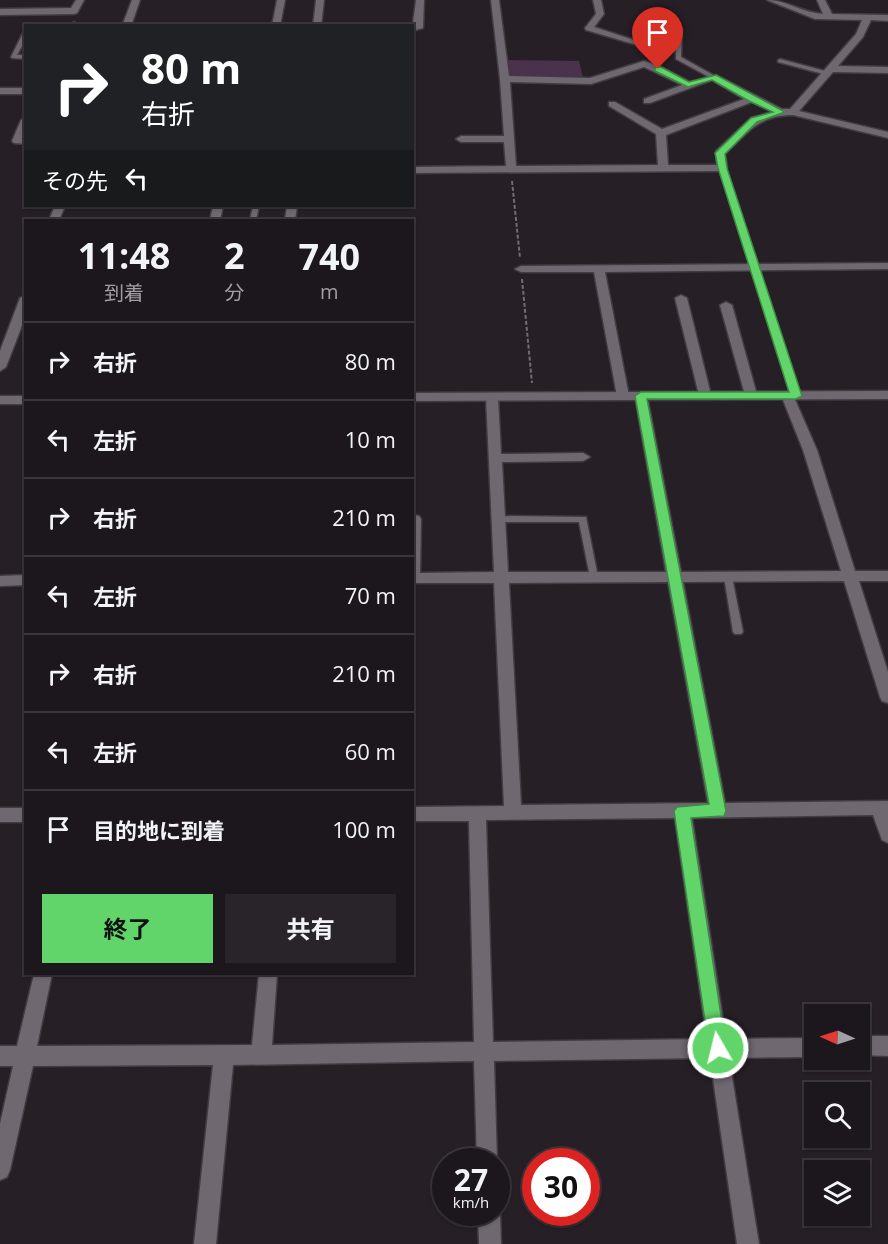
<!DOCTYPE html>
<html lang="ja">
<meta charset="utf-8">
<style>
:root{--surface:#1c171c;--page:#292429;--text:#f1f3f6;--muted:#a09fa3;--line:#3a363b;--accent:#61d56a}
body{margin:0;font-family:"Open Sans","Noto Sans JP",sans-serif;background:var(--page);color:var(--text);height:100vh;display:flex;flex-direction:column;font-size:22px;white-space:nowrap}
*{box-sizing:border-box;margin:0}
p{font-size:20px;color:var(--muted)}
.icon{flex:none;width:33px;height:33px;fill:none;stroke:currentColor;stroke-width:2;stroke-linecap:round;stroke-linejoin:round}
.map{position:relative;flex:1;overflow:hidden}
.details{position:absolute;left:24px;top:219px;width:390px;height:756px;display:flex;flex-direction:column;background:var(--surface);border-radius:0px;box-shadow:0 2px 4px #0004,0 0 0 2px var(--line)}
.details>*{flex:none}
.top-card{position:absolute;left:24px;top:24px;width:390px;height:183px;border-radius:0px;box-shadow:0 2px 4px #0004,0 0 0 2px var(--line);background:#202124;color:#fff;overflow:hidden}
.needle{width:39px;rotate:273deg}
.fabs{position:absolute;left:804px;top:1004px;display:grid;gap:12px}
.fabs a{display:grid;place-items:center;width:66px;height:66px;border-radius:0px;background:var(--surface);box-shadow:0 2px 4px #0004,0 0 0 2px var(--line);font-size:30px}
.speed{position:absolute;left:432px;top:1148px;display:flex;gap:12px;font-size:30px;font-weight:700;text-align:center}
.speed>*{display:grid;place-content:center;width:78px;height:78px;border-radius:50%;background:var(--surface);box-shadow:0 2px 4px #0004,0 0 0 2px var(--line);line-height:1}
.speed small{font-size:15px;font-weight:400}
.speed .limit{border:9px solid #d22;background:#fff;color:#111}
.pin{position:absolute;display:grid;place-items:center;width:51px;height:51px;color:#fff;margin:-62px -26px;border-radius:50% 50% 50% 0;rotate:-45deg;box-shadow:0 0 6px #0007}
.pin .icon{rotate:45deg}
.me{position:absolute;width:66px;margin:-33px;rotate:352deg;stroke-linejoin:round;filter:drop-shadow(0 0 4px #0008)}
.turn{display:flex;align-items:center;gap:21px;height:126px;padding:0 18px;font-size:27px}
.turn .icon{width:78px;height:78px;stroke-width:2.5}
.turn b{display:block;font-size:42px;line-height:51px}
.then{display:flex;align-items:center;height:57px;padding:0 18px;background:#0003;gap:12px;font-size:22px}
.eta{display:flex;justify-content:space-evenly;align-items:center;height:102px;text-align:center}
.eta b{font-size:36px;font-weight:700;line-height:42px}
.primary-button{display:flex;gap:12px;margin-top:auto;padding:12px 18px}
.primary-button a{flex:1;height:69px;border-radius:0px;background:var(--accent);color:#111;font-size:24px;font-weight:700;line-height:69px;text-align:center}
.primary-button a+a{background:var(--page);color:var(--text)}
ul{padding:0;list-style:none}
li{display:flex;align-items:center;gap:18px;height:78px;padding:0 18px;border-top:2px solid var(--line)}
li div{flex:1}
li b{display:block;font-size:22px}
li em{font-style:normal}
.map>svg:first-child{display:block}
.green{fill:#4a314c}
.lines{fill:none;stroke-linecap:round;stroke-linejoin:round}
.lane-casing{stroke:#413b42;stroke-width:3}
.street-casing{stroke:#413b42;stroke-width:3}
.secondary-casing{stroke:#413b42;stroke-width:3}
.path{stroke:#726c73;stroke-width:2;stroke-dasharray:4 2;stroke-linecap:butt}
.lane{fill:#706871;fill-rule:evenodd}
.street{fill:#706871;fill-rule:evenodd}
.secondary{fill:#706871;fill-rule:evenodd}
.route{fill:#61d56a;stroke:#3f8a45;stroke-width:1.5}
</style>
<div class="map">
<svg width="888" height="1244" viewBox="0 0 888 1244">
<rect width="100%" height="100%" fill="#261f26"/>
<!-- green -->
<polygon class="green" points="506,60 579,61 583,78 508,76"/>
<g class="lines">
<!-- lane casing -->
<g class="lane-casing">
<g id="lane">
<polygon points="74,22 77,24 76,26 71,26"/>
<polygon points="679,27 682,29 681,57 715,76 715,78 711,78 676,59 676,29"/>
<polygon points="26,32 26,39 17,55 26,55 26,59 12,58 11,57 23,33"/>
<polygon points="780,59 829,72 830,73 827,75 778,62 778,60"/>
<polygon points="720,167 725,168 800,395 799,397 793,397 792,395 719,168"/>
<polygon points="253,206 259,206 256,220 250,220"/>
<polygon points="497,516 586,517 598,577 597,579 594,580 590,577 579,522 497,522 493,519"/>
<polygon points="728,574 732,577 743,632 741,634 735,634 733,632 724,577"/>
</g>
</g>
<!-- street casing -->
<g class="street-casing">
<g id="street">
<polygon points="76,0 84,0 77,13 74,14 0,15 0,9 71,8"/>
<polygon points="132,0 140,0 131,26 122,26"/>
<polygon points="277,0 285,0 280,26 272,26"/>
<polygon points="316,0 324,0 321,26 313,26"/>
<polygon points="416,0 424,0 423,28 412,31"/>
<path d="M491,0H499L509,76L590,78L644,61L661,67L690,82L716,75L782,109H790L856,34L862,20L815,19L767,0C787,0 803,13 823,14L817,0H825L832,14L888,15V21L871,20L863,37L838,66L888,67V73L833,72L799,111L888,132V138L793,115C760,115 747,132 725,154L727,168L722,171L412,173V167L506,166L504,142H461L456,139L461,136H504L500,79ZM644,67L682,85L644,99V103H650L712,80L744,99L662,129L615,102H609V106L656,134L658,165L516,166L510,82L591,84ZM752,102L772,112L751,118L716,151L717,165H668L666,135Z"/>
<polygon points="593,0 601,0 604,14 594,27 637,41 637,45 586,30 585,28 596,14"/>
<rect x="0" y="88" width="26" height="6"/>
<polygon points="26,117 23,138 26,138 26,144 14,143 12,141 21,120"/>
<polygon points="55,206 65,206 59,220 49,220"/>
<polygon points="213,206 223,206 220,220 210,220"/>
<polygon points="287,206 297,206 295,220 285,220"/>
<polygon points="888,263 888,269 605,272 629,396 623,400 617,396 594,272 521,272 515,269 521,266"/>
<polygon points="26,295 26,315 6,367 0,371 0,351 20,298"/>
<polygon points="681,295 687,298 711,395 705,399 699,395 675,298"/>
<polygon points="726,302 732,305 757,395 755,398 747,398 745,395 720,305"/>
<path d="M787,391L793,395L817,450L855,571H888V581H859L888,672V703L882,701L880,697L844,581L683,582L725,803L888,801V843L882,840L873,815L692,818L726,1039L814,1038V1057L729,1058L759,1244H737L710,1058L494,1061L497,1161L496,1163V1161H477L474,1061L233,1065L216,1244H194L213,1065L33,1066L10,1170L7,1177L0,1180V1124L13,1066H0V1046H17L34,974H52L37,1046L252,1045L259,974H277L272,1045L474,1042L469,821H412V807L504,806L494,583H412V515L419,516L421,519L420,573L494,572L486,397L492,393L498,397L501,454L583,453L590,457L583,461L502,462L508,572H666L635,396L641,392L647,396L681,572L841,571L803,450L781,395ZM668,582L708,803L521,805L509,583ZM675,818L707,1039L493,1042L486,820Z"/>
<polygon points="26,575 26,585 0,586 0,576"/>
<rect x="0" y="808" width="26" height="14"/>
<polygon points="860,1036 888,1036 888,1056 860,1055"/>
<polygon points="496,1204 500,1212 501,1244 479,1244 478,1212 496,1212"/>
</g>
</g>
<!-- secondary casing -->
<g class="secondary-casing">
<g id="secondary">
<polygon points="888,391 888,399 412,401 412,393"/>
<rect x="0" y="396" width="26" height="8"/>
</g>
</g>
<!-- path -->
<g class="path">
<polyline points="512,181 520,258"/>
<polyline points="522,279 532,383"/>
</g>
<!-- lane -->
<use href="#lane" class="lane"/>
<!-- street -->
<use href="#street" class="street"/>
<!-- secondary -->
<use href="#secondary" class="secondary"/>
</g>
<!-- route -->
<polygon class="route" points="655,67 661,67 689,82 716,75 785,112 757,122 725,154 727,168 802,396 796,399 647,399 726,811 724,816 691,818 726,1048 724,1054 718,1057 711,1054 709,1048 674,811 677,807 709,804 635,396 641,392 789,392 718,168 715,153 751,118 773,112 749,101 712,80 688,87 655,71"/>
</svg>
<div class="fabs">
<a><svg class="needle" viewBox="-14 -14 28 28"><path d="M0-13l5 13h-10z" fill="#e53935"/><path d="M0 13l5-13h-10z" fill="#a09fa3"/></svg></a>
<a><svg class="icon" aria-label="search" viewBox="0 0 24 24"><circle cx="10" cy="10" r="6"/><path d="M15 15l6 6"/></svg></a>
<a><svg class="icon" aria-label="layers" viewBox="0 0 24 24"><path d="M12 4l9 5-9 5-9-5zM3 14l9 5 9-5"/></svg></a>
</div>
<div class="speed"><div>27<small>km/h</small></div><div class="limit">30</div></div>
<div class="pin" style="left:658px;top:69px;background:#d93025"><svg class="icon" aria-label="arrive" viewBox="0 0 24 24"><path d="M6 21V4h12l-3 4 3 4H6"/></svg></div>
<svg class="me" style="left:718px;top:1048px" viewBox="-20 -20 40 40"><circle r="17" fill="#61d56a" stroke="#fff" stroke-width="3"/><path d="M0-11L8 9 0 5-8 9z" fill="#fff"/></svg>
<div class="top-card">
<div class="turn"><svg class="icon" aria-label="right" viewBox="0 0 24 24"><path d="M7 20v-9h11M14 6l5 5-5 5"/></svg><div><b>80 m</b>右折</div></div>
<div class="then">その先<svg class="icon" aria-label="left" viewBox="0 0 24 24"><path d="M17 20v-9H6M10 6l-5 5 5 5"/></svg></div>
</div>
<section class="details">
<div class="eta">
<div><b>11:48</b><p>到着</p></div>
<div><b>2</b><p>分</p></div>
<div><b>740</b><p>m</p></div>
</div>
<ul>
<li><svg class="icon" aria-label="right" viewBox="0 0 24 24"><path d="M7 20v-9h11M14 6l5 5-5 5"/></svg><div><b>右折</b></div><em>80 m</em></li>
<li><svg class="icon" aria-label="left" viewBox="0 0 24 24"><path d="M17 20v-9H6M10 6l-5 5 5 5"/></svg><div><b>左折</b></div><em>10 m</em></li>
<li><svg class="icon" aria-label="right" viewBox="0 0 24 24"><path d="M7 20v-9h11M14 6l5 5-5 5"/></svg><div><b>右折</b></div><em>210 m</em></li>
<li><svg class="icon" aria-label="left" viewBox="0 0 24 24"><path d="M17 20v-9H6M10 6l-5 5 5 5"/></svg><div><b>左折</b></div><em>70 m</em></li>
<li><svg class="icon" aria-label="right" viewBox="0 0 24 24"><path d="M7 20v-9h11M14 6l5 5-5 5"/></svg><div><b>右折</b></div><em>210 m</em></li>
<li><svg class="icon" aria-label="left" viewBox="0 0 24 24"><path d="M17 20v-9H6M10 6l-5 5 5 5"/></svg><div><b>左折</b></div><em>60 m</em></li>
<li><svg class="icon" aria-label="arrive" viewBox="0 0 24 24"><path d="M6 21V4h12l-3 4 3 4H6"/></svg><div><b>目的地に到着</b></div><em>100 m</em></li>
</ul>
<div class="primary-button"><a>終了</a><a>共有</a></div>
</section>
</div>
